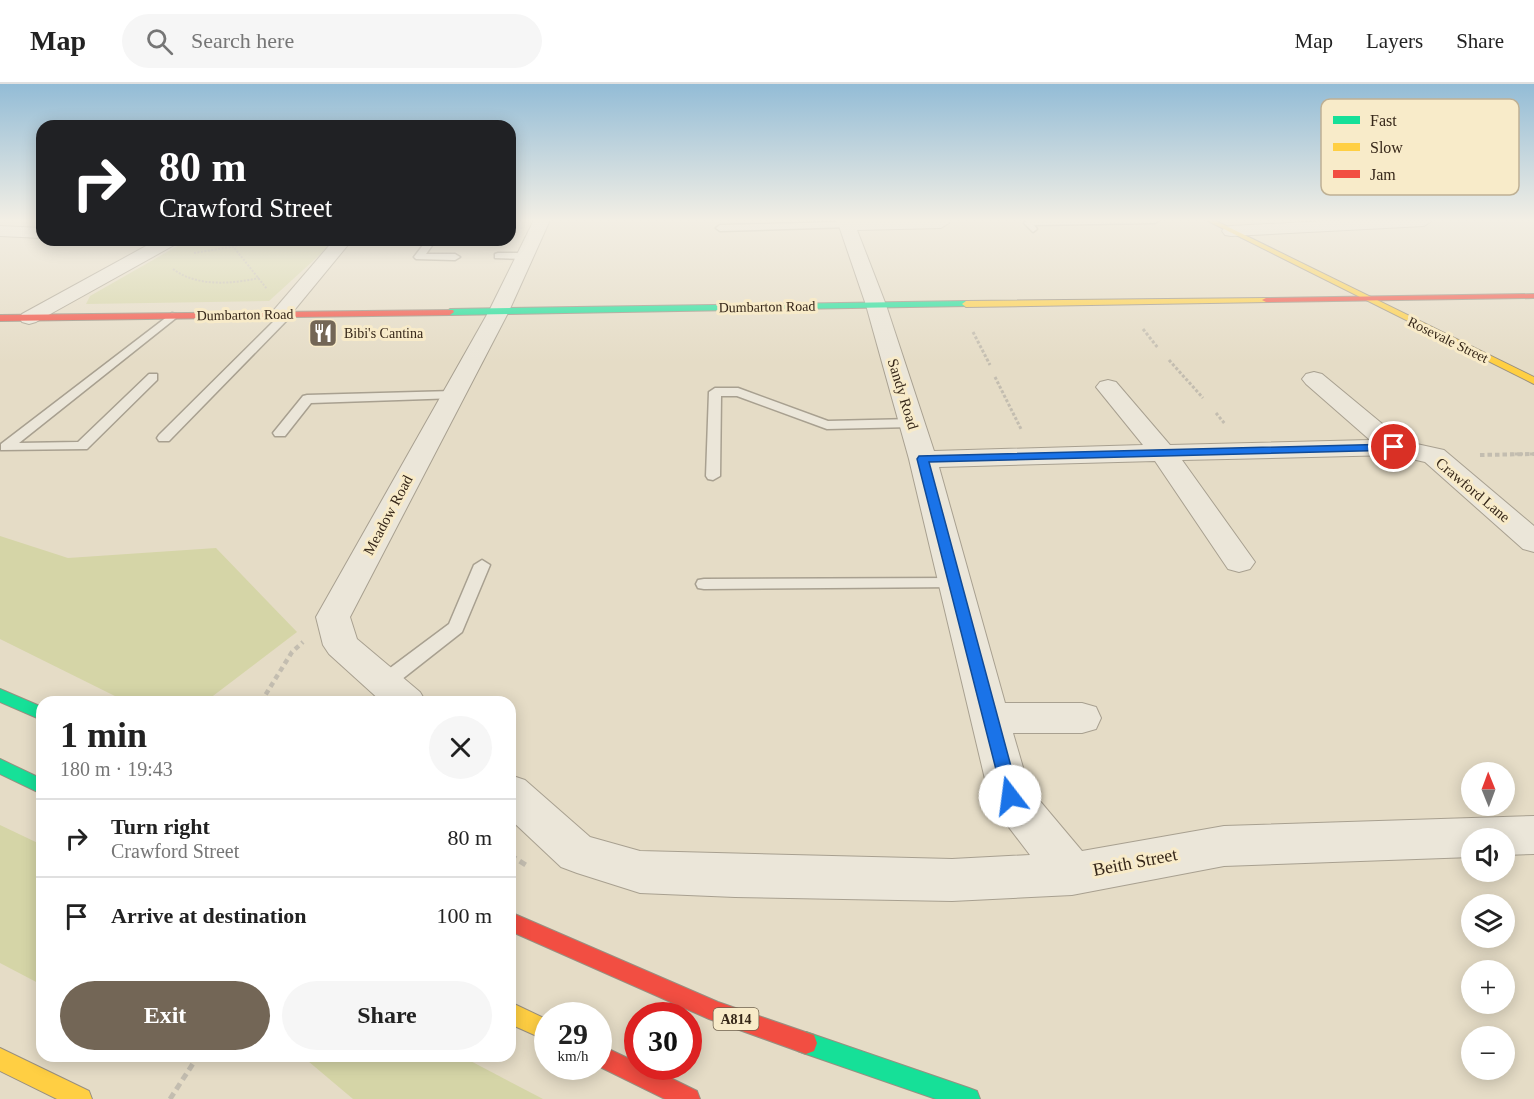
<!DOCTYPE html>
<meta charset="utf-8">
<style>
:root{--surface:#fff;--page:#f6f6f6;--text:#222;--muted:#767676;--line:#e0e0e0;--accent:#736656}
body{margin:0;font-family:"Times New Roman",serif;background:var(--page);color:var(--text);height:100vh;display:flex;flex-direction:column;font-size:22px;white-space:nowrap}
*{box-sizing:border-box;margin:0}
p{font-size:20px;color:var(--muted)}
.icon{flex:none;width:33px;height:33px;fill:none;stroke:currentColor;stroke-width:2;stroke-linecap:round;stroke-linejoin:round}
.map{position:relative;flex:1;overflow:hidden}
.panel{position:absolute;left:36px;top:612px;width:480px;height:366px;display:flex;flex-direction:column;background:var(--surface);border-radius:18px;box-shadow:0 3px 15px #0003}
.panel>*{flex:none}
.guide{position:absolute;left:36px;top:36px;width:480px;height:126px;border-radius:18px;box-shadow:0 3px 15px #0003;background:#202124;color:#fff;overflow:hidden}
.needle{width:39px;rotate:359deg}
.buttons{position:absolute;left:1461px;top:678px;display:grid;gap:12px}
.buttons a{display:grid;place-items:center;width:54px;height:54px;border-radius:50%;background:var(--surface);box-shadow:0 3px 15px #0003;font-size:30px}
.speed{position:absolute;left:534px;top:918px;display:flex;gap:12px;font-size:30px;font-weight:700;text-align:center}
.speed>*{display:grid;place-content:center;width:78px;height:78px;border-radius:50%;background:var(--surface);box-shadow:0 3px 15px #0003;line-height:1}
.speed small{font-size:15px;font-weight:400}
.speed .limit{border:9px solid #d22;background:#fff;color:#111}
.pin{position:absolute;display:grid;place-items:center;width:51px;height:51px;color:#fff;margin:-26px;border:3px solid #fff;border-radius:50%;box-shadow:0 2px 6px #0007}
.me{position:absolute;width:66px;margin:-33px;rotate:345deg;stroke-linejoin:round;filter:drop-shadow(0 0 4px #0008)}
.turn{display:flex;align-items:center;gap:21px;height:126px;padding:0 24px;font-size:27px}
.turn .icon{width:78px;height:78px;stroke-width:2.5}
.turn b{display:block;font-size:42px;line-height:51px}
.round{display:grid;place-items:center;flex:none;width:63px;height:63px;border-radius:32px;background:var(--page)}
.overview{display:flex;align-items:center;justify-content:space-between;height:102px;padding:0 24px}
h1{font-size:36px;font-weight:700;line-height:45px}
.button{display:flex;gap:12px;margin-top:auto;padding:12px 24px}
.button a{flex:1;height:69px;border-radius:36px;background:var(--accent);color:#fff;font-size:24px;font-weight:700;line-height:69px;text-align:center}
.button a+a{background:var(--page);color:var(--text)}
ul{padding:0;list-style:none}
li{display:flex;align-items:center;gap:18px;height:78px;padding:0 24px;border-top:2px solid var(--line)}
li div{flex:1}
li b{display:block;font-size:22px}
li em{font-style:normal}
header{display:flex;align-items:center;gap:36px;box-sizing:border-box;height:84px;padding:0 30px;background:var(--surface);border-bottom:2px solid var(--line)}
header strong{font-size:28px}
nav{display:flex;gap:33px;margin-inline-start:auto;font-size:21px}
.search{width:420px;height:54px;background:var(--page);display:flex;align-items:center;gap:15px;box-sizing:border-box;padding:0 21px;border-radius:33px;color:var(--muted);font-size:22px}
.map>svg:first-child{display:block}
.green{fill:#d5d5a7}
.lines{fill:none;stroke-linecap:round;stroke-linejoin:round}
.lane-casing{stroke:#a8a090;stroke-width:3}
.street-casing{stroke:#a8a090;stroke-width:2}
.fast-casing{stroke:#988f80;stroke-width:2}
.slow-casing{stroke:#988f80;stroke-width:2}
.jam-casing{stroke:#988f80;stroke-width:2}
.path-far4{stroke:#c3bdb0;stroke-width:2;stroke-dasharray:2 1.5;stroke-linecap:butt}
.path-far3{stroke:#c3bdb0;stroke-width:3;stroke-dasharray:3 2;stroke-linecap:butt}
.path-far2{stroke:#c3bdb0;stroke-width:4;stroke-dasharray:4.5 3;stroke-linecap:butt}
.path-far1{stroke:#c3bdb0;stroke-width:4.5;stroke-dasharray:5 4;stroke-linecap:butt}
.path{stroke:#c3bdb0;stroke-width:5;stroke-dasharray:7 4.5;stroke-linecap:butt}
.lane{fill:#ebe6d9;fill-rule:evenodd}
.street{fill:#ebe6d9;fill-rule:evenodd}
.fast{fill:#16e098;fill-rule:evenodd}
.slow{fill:#ffcf43;fill-rule:evenodd}
.jam{fill:#f24e42;fill-rule:evenodd}
.route{fill:#1a73e8;stroke:#114b97;stroke-width:1.5}
.labels{text-anchor:middle;dominant-baseline:central;stroke-width:6;stroke-linejoin:round;paint-order:stroke}
.far-street-label{font-size:14px;fill:#362719;stroke:#f8ebc9}
.far-poi-label{font-size:14px;fill:#362719;stroke:#f8ebc9;text-anchor:start}
.shield{fill:#f8ebc9;stroke:#70624e;stroke-width:1.5}
.shield-label{font-size:14px;font-weight:bold;fill:#362719}
.street-label{font-size:15px;fill:#362719;stroke:#f8ebc9}
.near-street-label{font-size:18px;fill:#362719;stroke:#f8ebc9}
.key{fill:#f8ebc9;stroke:#beb094;stroke-width:1.5}
.key-label{font-size:16px;fill:#362719}
</style>
<header>
<strong>Map</strong>
<div class="search"><svg class="icon" aria-label="search" viewBox="0 0 24 24"><circle cx="10" cy="10" r="6"/><path d="M15 15l6 6"/></svg>Search here</div>
<nav><a>Map</a><a>Layers</a><a>Share</a></nav>
</header>
<div class="map">
<svg width="1534" height="1015" viewBox="0 0 1534 1015">
<rect width="100%" height="100%" fill="#e5dcc6"/>
<!-- green -->
<g class="green">
<polygon points="188,156 336,156 269,217 86,220 90,212"/>
<polygon points="0,452 68,474 216,464 297,548 205,618 127,618 0,555"/>
<polygon points="0,741 42,761 42,901 0,879"/>
<polygon points="302,972 461,972 543,1015 353,1015"/>
</g>
<g class="lines">
<!-- lane casing -->
<g class="lane-casing">
<g id="lane">
<polygon points="1048,136 1159,136 1155,139 1034,141 1037,145 1033,148 1024,139 1028,136"/>
<polygon points="846,138 850,141 849,143 720,147 716,144 720,141"/>
<polygon points="427,156 436,156 426,170 455,170 460,173 455,176 416,175 414,173"/>
<polygon points="498,169 525,169 530,172 525,175 495,174 495,170"/>
<polygon points="287,227 291,228 291,232 169,357 159,357 157,354 159,351 283,228"/>
<polygon points="172,229 176,230 176,234 19,359 78,358 149,290 157,290 157,296 87,365 1,366 1,360"/>
<polygon points="738,304 828,337 912,335 918,339 912,343 827,345 737,312 721,312 720,392 713,396 708,395 706,392 709,308 715,304"/>
<polygon points="453,307 459,311 457,314 311,319 285,352 275,352 273,349 303,312 307,311"/>
<polygon points="482,476 490,481 462,548 392,603 385,605 378,603 376,598 378,593 449,540 474,481"/>
<polygon points="955,494 961,495 963,499 961,503 704,505 698,504 696,500 698,496 704,495"/>
</g>
</g>
<!-- street casing -->
<g class="street-casing">
<g id="street">
<polygon points="534,136 550,136 509,227 350,533 357,555 420,608 426,618 382,618 329,570 323,561 316,533 489,227"/>
<polygon points="837,136 947,136 949,139 941,144 857,146 886,221 934,367 1143,361 1096,303 1100,298 1108,296 1116,298 1170,361 1370,356 1306,300 1302,295 1306,290 1314,288 1322,290 1403,357 1444,366 1534,442 1534,468 1523,465 1425,378 1394,371 1182,376 1255,478 1250,485 1239,488 1228,485 1155,377 939,383 1005,619 1082,619 1096,623 1101,634 1096,645 1082,649 1013,649 1029,704 1082,767 1224,742 1534,732 1534,770 1504,771 1504,754 1472,754 1472,773 1224,782 1072,811 952,817 735,813 640,809 577,789 561,783 510,735 510,691 525,696 590,753 640,767 952,775 1030,771 995,725 989,712 909,375 866,221"/>
<polygon points="1345,136 1432,137 1424,142 1231,152 1225,151 1222,147 1225,143 1231,142"/>
<polygon points="0,142 42,144 42,154 0,152"/>
<polygon points="157,156 179,156 176,160 36,238 29,240 22,238 19,234 22,230"/>
<polygon points="334,156 352,156 287,235 280,237 273,235 270,231 273,227"/>
</g>
</g>
<!-- fast casing -->
<g class="fast-casing">
<g id="fast">
<polygon points="966,217 969,218 969,222 450,231 446,228 450,225"/>
<polygon points="0,605 42,623 42,636 0,618"/>
<polygon points="0,675 42,695 42,710 0,690"/>
<polygon points="806,948 969,1004 977,1007 980,1015 936,1015 806,970 798,967 795,959 798,951"/>
</g>
</g>
<!-- slow casing -->
<g class="slow-casing">
<g id="slow">
<polygon points="1206,136 1214,136 1534,293 1534,300"/>
<polygon points="1266,214 1269,214 1269,218 966,223 962,220 966,217"/>
<polygon points="510,918 548,936 548,957 510,940"/>
<polygon points="0,964 89,1007 92,1015 57,1015 0,987"/>
</g>
</g>
<!-- jam casing -->
<g class="jam-casing">
<g id="jam">
<polygon points="1534,210 1534,214 1266,218 1262,216 1266,214"/>
<polygon points="453,226 454,228 450,231 0,237 0,231"/>
<polygon points="510,828 718,918 814,951 817,959 814,967 806,970 709,935 510,847"/>
<polygon points="598,960 638,979 638,982 646,982 697,1007 700,1015 665,1015 598,982"/>
</g>
</g>
<!-- path-far4 -->
<g class="path-far4">
<polyline points="228,156 267,205"/>
<polyline points="194,169 273,156"/>
<path d="M173,185C197,203 231,200 259,194"/>
</g>
<!-- path-far3 -->
<g class="path-far3">
<polyline points="1143,245 1158,264"/>
<polyline points="973,248 990,281"/>
<polyline points="1169,276 1203,314"/>
<polyline points="995,293 1021,345"/>
<polyline points="1216,329 1225,340"/>
<polyline points="1510,370 1534,370"/>
</g>
<!-- path-far2 -->
<polyline class="path-far2" points="1480,371 1534,370"/>
<!-- path-far1 -->
<polyline class="path-far1" points="261,618 292,568 303,558"/>
<!-- path -->
<g class="path">
<polyline points="510,771 529,783"/>
<polyline points="170,1015 198,972"/>
</g>
<!-- lane -->
<use href="#lane" class="lane"/>
<!-- street -->
<use href="#street" class="street"/>
<!-- fast -->
<use href="#fast" class="fast"/>
<!-- slow -->
<use href="#slow" class="slow"/>
<!-- jam -->
<use href="#jam" class="jam"/>
</g>
<!-- sky -->
<linearGradient id="sky" x2="0" y2="1"><stop stop-color="#93bcd6"/><stop offset="0.49" stop-color="#f3efe5"/><stop offset="1" stop-color="#f3efe5" stop-opacity="0"/></linearGradient>
<rect width="1534" height="278" fill="url(#sky)"/>
<!-- route -->
<polygon class="route" points="1394,360 1399,363 1398,366 929,378 1019,712 1017,717 1010,719 1004,717 917,375 919,372"/>
<!-- icons -->
<defs>
<g id="restaurant-square" transform="scale(1.5)"><rect x="-9" y="-9" width="18" height="18" rx="4" fill="#736656" stroke="#f8ebc9"/><path d="M-5-6h1v4h1v-4h1v4h1v-4h1v5L-1.5 .5V6h-2V.5L-5-1ZM5-6V6H3V1.5H1.5Q1.5-4 5-6Z" fill="#fff"/></g>
</defs>
<g fill-rule="evenodd">
<use href="#restaurant-square" x="323" y="249"/>
</g>
<g class="labels">
<!-- far-street labels -->
<g class="far-street-label">
<text transform="translate(767 223) rotate(-1)">Dumbarton Road</text>
<text transform="translate(245 231) rotate(-1)">Dumbarton Road</text>
<text transform="translate(1448 256) rotate(26)">Rosevale Street</text>
</g>
<!-- far-poi labels -->
<g class="far-poi-label">
<text x="344" y="249">Bibi's Cantina</text>
</g>
<!-- shield labels -->
<rect class="shield" x="713.5" y="924" width="45" height="22" rx="4.5"/>
<g class="shield-label">
<text x="736" y="935">A814</text>
</g>
<!-- street labels -->
<g class="street-label">
<text transform="translate(903 310) rotate(73)">Sandy Road</text>
<text transform="translate(1473 406) rotate(40)">Crawford Lane</text>
<text transform="translate(388 431) rotate(-62)">Meadow Road</text>
</g>
<!-- near-street labels -->
<g class="near-street-label">
<text transform="translate(1135 778) rotate(-11)">Beith Street</text>
</g>
</g>
<!-- legend -->
<rect x="1321" y="15" width="198" height="96" rx="9" class="key"/>
<rect x="1333" y="32" width="27" height="8" fill="#16e098"/>
<rect x="1333" y="59" width="27" height="8" fill="#ffcf43"/>
<rect x="1333" y="86" width="27" height="8" fill="#f24e42"/>
<g class="key-label">
<text x="1370" y="42">Fast</text>
<text x="1370" y="69">Slow</text>
<text x="1370" y="96">Jam</text>
</g>
</svg>
<div class="buttons">
<a><svg class="needle" viewBox="-14 -14 28 28"><path d="M0-13l5 13h-10z" fill="#e53935"/><path d="M0 13l5-13h-10z" fill="#767676"/></svg></a>
<a><svg class="icon" aria-label="sound" viewBox="0 0 24 24"><path d="M4 9h4l5-4v14l-5-4H4zM17 9q2 3 0 6"/></svg></a>
<a><svg class="icon" aria-label="layers" viewBox="0 0 24 24"><path d="M12 4l9 5-9 5-9-5zM3 14l9 5 9-5"/></svg></a>
<a>+</a>
<a>−</a>
</div>
<div class="speed"><div>29<small>km/h</small></div><div class="limit">30</div></div>
<div class="pin" style="left:1394px;top:363px;background:#d93025"><svg class="icon" aria-label="arrive" viewBox="0 0 24 24"><path d="M6 21V4h12l-3 4 3 4H6"/></svg></div>
<svg class="me" style="left:1010px;top:712px" viewBox="-20 -20 40 40"><circle r="19" fill="#fff"/><path d="M0-13L10 11 0 6-10 11z" fill="#1a73e8"/></svg>
<div class="guide">
<div class="turn"><svg class="icon" aria-label="right" viewBox="0 0 24 24"><path d="M7 20v-9h11M14 6l5 5-5 5"/></svg><div><b>80 m</b>Crawford Street</div></div>
</div>
<section class="panel">
<div class="overview"><div><h1>1 min</h1><p>180 m · 19:43</p></div><a class="round"><svg class="icon" aria-label="close" viewBox="0 0 24 24"><path d="M6 6l12 12M18 6L6 18"/></svg></a></div>
<ul>
<li><svg class="icon" aria-label="right" viewBox="0 0 24 24"><path d="M7 20v-9h11M14 6l5 5-5 5"/></svg><div><b>Turn right</b><p>Crawford Street</p></div><em>80 m</em></li>
<li><svg class="icon" aria-label="arrive" viewBox="0 0 24 24"><path d="M6 21V4h12l-3 4 3 4H6"/></svg><div><b>Arrive at destination</b></div><em>100 m</em></li>
</ul>
<div class="button"><a>Exit</a><a>Share</a></div>
</section>
</div>
